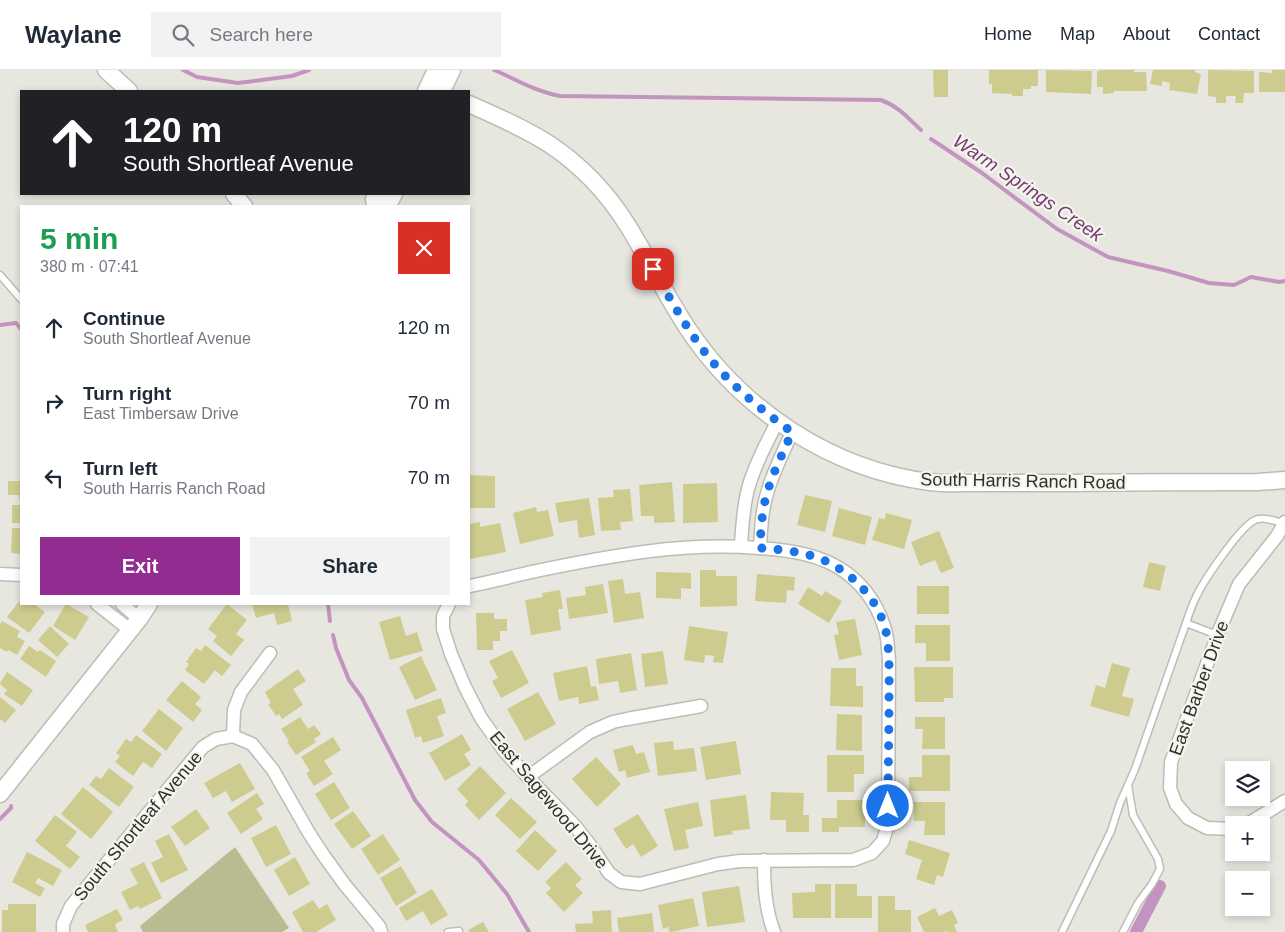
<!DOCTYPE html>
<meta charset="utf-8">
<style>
:root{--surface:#fff;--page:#f2f2f3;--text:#1f2937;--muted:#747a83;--line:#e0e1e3;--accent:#932c90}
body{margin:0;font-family:Helvetica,sans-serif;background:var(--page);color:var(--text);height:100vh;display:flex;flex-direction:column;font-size:19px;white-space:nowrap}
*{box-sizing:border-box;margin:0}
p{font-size:16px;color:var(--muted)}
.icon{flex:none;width:28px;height:28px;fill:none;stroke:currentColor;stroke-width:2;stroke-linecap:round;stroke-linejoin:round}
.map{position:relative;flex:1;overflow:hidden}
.panel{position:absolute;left:20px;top:135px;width:450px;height:400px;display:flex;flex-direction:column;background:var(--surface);border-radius:0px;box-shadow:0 2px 8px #0003}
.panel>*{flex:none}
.banner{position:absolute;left:20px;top:20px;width:450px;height:105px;border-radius:0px;box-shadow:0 2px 8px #0003;background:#202124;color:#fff;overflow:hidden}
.controls{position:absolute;left:1225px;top:691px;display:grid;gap:10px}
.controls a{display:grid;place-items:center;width:45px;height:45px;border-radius:0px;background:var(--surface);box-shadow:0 2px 8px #0003;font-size:25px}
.pin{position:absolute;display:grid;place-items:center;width:42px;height:42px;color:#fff;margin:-21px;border-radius:10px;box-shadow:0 2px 8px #0006}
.me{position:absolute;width:55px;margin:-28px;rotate:0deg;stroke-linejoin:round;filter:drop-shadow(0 0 4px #0008)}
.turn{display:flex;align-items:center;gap:18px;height:105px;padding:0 20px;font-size:22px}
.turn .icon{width:65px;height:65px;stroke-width:2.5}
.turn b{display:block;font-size:35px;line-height:42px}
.round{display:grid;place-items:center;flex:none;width:52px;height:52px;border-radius:0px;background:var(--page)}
.head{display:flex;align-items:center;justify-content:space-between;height:85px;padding:0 20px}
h1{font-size:30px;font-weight:700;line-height:38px;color:#1e9e55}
.action{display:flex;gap:10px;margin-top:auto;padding:10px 20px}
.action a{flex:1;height:58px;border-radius:0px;background:var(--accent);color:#fff;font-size:20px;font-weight:700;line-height:58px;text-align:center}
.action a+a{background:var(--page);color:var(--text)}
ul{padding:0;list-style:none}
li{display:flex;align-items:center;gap:15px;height:75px;padding:0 20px}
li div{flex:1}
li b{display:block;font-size:19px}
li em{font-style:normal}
header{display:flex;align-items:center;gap:30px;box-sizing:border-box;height:70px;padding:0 25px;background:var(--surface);border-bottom:1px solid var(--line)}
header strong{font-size:24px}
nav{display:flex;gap:28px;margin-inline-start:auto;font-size:18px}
.search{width:350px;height:45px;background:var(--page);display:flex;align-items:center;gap:12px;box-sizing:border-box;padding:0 18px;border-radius:0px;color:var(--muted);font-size:19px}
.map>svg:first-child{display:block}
.green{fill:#bbbb92}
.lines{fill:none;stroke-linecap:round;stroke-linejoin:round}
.stream{stroke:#c494c0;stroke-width:4}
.canal{stroke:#c494c0;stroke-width:12}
.building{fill:#cdcc8e}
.service-casing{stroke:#bcbdb5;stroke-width:9}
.minor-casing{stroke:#bcbdb5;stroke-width:15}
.tertiary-casing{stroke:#bcbdb5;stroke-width:19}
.service{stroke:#fff;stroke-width:6}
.minor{stroke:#fff;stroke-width:12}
.tertiary{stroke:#fff;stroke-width:16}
.route{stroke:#1a73e8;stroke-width:9;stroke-dasharray:0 16.2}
.labels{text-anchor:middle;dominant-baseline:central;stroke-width:4.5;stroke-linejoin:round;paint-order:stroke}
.street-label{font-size:18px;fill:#30302d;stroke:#f4f5ed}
.water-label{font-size:19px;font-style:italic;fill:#743a71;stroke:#f4f5ed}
</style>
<header>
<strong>Waylane</strong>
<div class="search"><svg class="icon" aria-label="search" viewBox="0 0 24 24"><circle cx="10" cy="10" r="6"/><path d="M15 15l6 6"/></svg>Search here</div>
<nav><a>Home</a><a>Map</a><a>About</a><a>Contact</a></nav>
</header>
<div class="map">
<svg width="1285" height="862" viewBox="0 0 1285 862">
<rect width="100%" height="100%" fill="#e7e7e0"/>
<!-- green -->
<polygon class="green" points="235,777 289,858 282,862 143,862 140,856"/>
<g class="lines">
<!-- stream -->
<g class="stream">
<polyline points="183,0 197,7 238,13 292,6 309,0"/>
<path d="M494,0C515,9 537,22 560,26L881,30C898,36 908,48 921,60"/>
<polyline points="931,69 982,103 1057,159 1108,187 1168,201 1209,213 1234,215 1251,207 1279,212 1285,211"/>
<polyline points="0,255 16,253 21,259"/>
<polyline points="328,534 330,551"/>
<polyline points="333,565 336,578 349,610 362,628 415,730 432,752 479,790 507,824 529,862"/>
<polyline points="0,749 11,738 11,736"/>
</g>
<!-- canal -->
<polyline class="canal" points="1136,862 1160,816"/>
</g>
<!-- building -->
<g class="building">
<polygon points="933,0 948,0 948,27 934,27"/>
<polygon points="989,0 1038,0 1038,16 1031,16 1031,19 1023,19 1023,26 1012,26 1012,24 992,23 992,14 989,14"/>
<polygon points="1046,0 1092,1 1091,24 1046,22"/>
<polygon points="1100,0 1134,0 1134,2 1146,2 1147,21 1114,21 1114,23 1103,24 1103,17 1097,17 1097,1 1100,1"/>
<polygon points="1153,0 1195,0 1195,2 1201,4 1197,24 1169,20 1170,13 1162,11 1162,16 1150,14"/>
<polygon points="1208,0 1254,1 1254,23 1244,23 1243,33 1235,33 1236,26 1226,26 1226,33 1216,33 1216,27 1208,26"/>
<polygon points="1272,0 1285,0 1285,22 1259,22 1259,2 1272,3"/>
<polygon points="469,405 495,406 495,438 469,438"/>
<polygon points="8,411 21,411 21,429 19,429 19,425 8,425"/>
<polygon points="672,412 675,452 654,453 654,446 641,446 639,415"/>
<polygon points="717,413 718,452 683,453 683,414"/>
<polygon points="630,419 633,451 620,452 621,460 601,461 598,428 614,427 613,420"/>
<polygon points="805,425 832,431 825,462 797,455"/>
<polygon points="589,428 595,465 579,468 577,450 559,453 555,433"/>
<rect x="12" y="435" width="9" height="18"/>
<polygon points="536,437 537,442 548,440 554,466 520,474 513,443"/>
<polygon points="839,438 872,447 865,475 832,466"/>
<polygon points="886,443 912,450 904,479 872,470 879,448 885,449"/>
<polygon points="480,452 480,457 500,453 506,482 470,489 469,482 469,454"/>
<polygon points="12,458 21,458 21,484 11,483"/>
<polygon points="939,461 954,498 941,503 935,490 920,496 911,472"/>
<polygon points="1149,492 1166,496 1160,521 1143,517"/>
<polygon points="700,500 716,500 716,506 737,506 737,536 700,537"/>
<polygon points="656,502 691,503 691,519 681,518 681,529 656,528"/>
<polygon points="757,504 795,507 794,521 787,520 786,533 755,531"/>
<polygon points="623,509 625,524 640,522 644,548 614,553 608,511"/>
<polygon points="603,514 608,543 569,549 566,528 586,525 585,517"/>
<rect x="917" y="516" width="32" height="28"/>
<polygon points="808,517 822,526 825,521 842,531 829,553 798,534"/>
<polygon points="560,520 563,539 558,539 561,560 531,565 525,530 543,527 542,523"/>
<polygon points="21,529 21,534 34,534 45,542 29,563 7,547"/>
<polygon points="66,534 89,547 75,570 53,556"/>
<polygon points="227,534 247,550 236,564 244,570 231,586 213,571 217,566 208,559"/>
<polygon points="252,534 288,534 292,551 277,555 274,543 256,548"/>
<polygon points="476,543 494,543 494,549 507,549 507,561 500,561 500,571 493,571 493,580 477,580"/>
<polygon points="400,546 406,566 417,562 423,581 390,590 379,552"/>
<polygon points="855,549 862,585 839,590 834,565 839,564 836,552"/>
<polygon points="2,551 20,561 17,567 25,571 17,585 8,580 7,582 0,578 0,554"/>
<polygon points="915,555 950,555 950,591 926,591 926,573 915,573"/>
<polygon points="50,556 69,574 57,587 38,570"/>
<polygon points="689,556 728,562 723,593 713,592 714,586 705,585 704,593 684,590"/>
<polygon points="205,575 231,595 222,606 215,600 204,614 185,600 189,594 186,592 196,578 201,581"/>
<polygon points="29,576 38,582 40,580 56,591 46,607 20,589"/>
<polygon points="512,580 529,613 501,628 492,611 498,608 489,591"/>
<polygon points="663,581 668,614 645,617 641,584"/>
<polygon points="631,583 637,620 620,623 618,611 599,614 596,589"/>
<polygon points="421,586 437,620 415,630 399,597"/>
<polygon points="1112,593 1130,598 1122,626 1134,629 1129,647 1090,636 1096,615 1105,618"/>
<polygon points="587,596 591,617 596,616 599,630 579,634 578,627 559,631 553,603"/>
<polygon points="914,597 953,597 953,628 944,628 944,632 915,632"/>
<polygon points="831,598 856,598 856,616 863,616 863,637 830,636"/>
<polygon points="298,599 306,611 293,619 303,635 282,649 279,644 276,646 268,634 271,633 265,622"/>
<polygon points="7,602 33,620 22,636 4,624 7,620 0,614 0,613"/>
<polygon points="182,611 201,627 195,634 202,640 193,652 166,630"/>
<polygon points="538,622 556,654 525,671 507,639"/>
<polygon points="0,627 16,640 5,653 0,649"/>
<polygon points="441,628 446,643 437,646 444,666 423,673 421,666 415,668 406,640"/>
<polygon points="159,639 183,658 166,681 142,661"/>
<polygon points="837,644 862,645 862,681 836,680"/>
<polygon points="300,647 308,659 314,655 321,664 314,669 316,672 296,685 287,672 289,671 281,659"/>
<polygon points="915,647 945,647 945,679 922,679 923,659 915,659"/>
<polygon points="462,664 471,680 464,684 471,695 445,711 429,683"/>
<polygon points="136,665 162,684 152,698 143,692 133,706 115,692 120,686 116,683 126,669 131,672"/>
<polygon points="333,667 341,680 324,691 333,704 314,716 306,703 310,701 301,687"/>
<polygon points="673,671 674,680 694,678 697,701 658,706 654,673"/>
<polygon points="736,671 741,704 706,710 700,677"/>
<polygon points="633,675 636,684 644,682 650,702 627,708 625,700 619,702 613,680"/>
<polygon points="827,685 864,685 864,704 854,704 854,722 827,722"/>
<polygon points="922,685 950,685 950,721 909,721 909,707 922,707"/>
<polygon points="596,687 621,714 597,737 572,709"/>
<polygon points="240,693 255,719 232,732 226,721 213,728 204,713"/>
<polygon points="480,696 506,723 479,750 465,735 468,731 457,719"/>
<polygon points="109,698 134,717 119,737 89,715 96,706 101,709"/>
<polygon points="334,712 350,738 331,750 315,724"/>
<polygon points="83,717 113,742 91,769 61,744"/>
<polygon points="771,722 804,723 803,745 809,745 809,762 786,762 786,750 770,750"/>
<polygon points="257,723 264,734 256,739 263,749 241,764 227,743"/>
<polygon points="746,725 750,759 732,761 733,764 714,767 710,730"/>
<polygon points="511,728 537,752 520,769 495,745"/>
<polygon points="837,730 865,730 865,757 839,757 839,762 822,762 822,748 837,748"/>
<polygon points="698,732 703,756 685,760 689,778 674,781 664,739"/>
<polygon points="914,732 945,732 945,765 924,765 925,751 914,751"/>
<polygon points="196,739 210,758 185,776 171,757"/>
<polygon points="353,741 371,766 352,779 334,754"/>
<polygon points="638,744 658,776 641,787 633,774 626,779 613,759"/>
<polygon points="55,745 77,762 66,776 80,787 70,799 35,771"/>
<polygon points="276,755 291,784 266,797 251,768"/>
<polygon points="535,760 557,781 538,801 516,781"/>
<polygon points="169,764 188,800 161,813 151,793 163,787 155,771"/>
<polygon points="383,764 400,790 378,805 361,779"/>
<polygon points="909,770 950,783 943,807 937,805 934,815 916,809 922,790 905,784"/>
<polygon points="27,782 62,800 53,816 38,808 35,813 45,818 40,827 12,812"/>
<polygon points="295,787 310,814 289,826 274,800"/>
<polygon points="144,792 162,828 140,839 138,836 130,840 121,822 138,814 130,799"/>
<polygon points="566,792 582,809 575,815 583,823 564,842 546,823 551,818 545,812"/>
<polygon points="401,796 417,823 396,836 380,808"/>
<polygon points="815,814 831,814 831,848 793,848 792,823 815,822"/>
<polygon points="835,814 857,814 857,826 872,826 872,848 835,848"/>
<polygon points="739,816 745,852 707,857 702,822"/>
<polygon points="432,819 448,845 431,855 423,841 406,851 399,838"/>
<polygon points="878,826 895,826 895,840 911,840 911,862 878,862"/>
<polygon points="693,828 699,856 672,862 670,862 668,857 663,859 658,835"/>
<polygon points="313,830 319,839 327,834 336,850 316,862 303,862 292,842"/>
<polygon points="8,834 36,834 36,862 2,862 2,840 8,840"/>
<polygon points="935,838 939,846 952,840 958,853 954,855 957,862 947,862 946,861 944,862 924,862 917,847"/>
<polygon points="117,839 123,850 115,854 118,862 88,862 85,855"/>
<polygon points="611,840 612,862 576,862 575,854 593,853 592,841"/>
<polygon points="652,843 654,862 619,862 617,848"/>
<polygon points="483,852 489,862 469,862 468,860"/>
</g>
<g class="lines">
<!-- service casing -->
<g class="service-casing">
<g id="service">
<polyline points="0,205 21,229"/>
<path d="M1186,553C1189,544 1192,535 1196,527C1203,512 1243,451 1258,449C1267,447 1276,452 1285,453"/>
<polyline points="448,862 459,861"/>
<polyline points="1062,862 1111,761 1120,733 1135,699 1186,553 1217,565"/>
<polyline points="1123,862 1138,833 1152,814 1160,799 1158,789 1133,745 1128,715"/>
</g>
</g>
<!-- minor casing -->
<g class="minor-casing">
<g id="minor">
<path d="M741,476C742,457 743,438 748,419C754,395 767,373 777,352"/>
<path d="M760,478C761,458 762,438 768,420C774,400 784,381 792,362"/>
<polyline points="0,504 21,505"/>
<polyline points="97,534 130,560"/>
<polyline points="122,534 139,549"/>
<path d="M449,534L443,546V559L451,584L465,617L481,648L505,682L528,707L576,757L590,775L609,803L621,812L640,814L718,794L740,791L853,790L872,783L883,771L888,754L889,590C888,581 888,572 886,563C880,540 867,519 848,504C822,484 789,480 758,478C683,472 608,486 536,501C513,506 491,512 469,516"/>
<polyline points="233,666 252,674 273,700 309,763 324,786 345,815 379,856 381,862"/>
<polyline points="233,666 234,640 241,622 270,583"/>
<polyline points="528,707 590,662 613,652 627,649 701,636"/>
<polyline points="1246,755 1285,731"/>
<polyline points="1234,759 1207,758 1188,748 1176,734 1170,718 1171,692 1219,561 1239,514 1277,466 1285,452"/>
<path d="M764,790C764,815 765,838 774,862"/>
<polyline points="63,862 63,854 71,836 203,677 216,669 233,666"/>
</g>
</g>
<!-- tertiary casing -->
<g class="tertiary-casing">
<g id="tertiary">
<polyline points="106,0 129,21"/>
<polyline points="426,21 436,0"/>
<polyline points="442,21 452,0"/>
<path d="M469,34C496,46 524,58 549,74C581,95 608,124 628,156C649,190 666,226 688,259C742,340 832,400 930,412C945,414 962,413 977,413C1006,413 1034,413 1063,413C1128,412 1193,412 1258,412L1285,410"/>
<polyline points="234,124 244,136"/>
<polyline points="375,136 374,129 377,124"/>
<polyline points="386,136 389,133 394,124"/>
<polyline points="0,724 139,549 149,534"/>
</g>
</g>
<!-- service -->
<use href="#service" class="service"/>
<!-- minor -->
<use href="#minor" class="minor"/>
<!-- tertiary -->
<use href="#tertiary" class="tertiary"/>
</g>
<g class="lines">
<!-- route -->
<path class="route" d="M653,199C671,230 688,262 711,290C733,317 764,342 792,362C784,381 774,400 768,420C762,438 761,458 760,478C776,479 794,481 809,485C846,495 881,528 887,567C890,589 889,610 889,632C889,667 888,701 888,736"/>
</g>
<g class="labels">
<!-- street labels -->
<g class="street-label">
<text transform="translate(1023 411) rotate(1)">South Harris Ranch Road</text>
<text transform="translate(1199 618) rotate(-70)">East Barber Drive</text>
<text transform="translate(549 730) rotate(50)">East Sagewood Drive</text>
<text transform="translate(138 756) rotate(-50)">South Shortleaf Avenue</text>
</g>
<!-- water labels -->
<g class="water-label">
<text transform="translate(1028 118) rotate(34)">Warm Springs Creek</text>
</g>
</g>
</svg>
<div class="controls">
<a><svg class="icon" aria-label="layers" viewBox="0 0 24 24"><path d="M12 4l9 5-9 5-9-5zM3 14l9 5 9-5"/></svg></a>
<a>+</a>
<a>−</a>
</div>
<div class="pin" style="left:653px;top:199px;background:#d93025"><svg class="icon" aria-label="arrive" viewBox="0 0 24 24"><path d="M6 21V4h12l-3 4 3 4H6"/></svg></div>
<svg class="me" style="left:888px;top:736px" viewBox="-20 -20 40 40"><circle r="17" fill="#1a73e8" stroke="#fff" stroke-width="3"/><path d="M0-11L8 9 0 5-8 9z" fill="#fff"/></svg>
<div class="banner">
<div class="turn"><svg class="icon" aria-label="ahead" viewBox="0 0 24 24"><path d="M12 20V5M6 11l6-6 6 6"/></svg><div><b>120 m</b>South Shortleaf Avenue</div></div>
</div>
<section class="panel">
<div class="head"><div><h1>5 min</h1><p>380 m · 07:41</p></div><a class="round" style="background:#d93025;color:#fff"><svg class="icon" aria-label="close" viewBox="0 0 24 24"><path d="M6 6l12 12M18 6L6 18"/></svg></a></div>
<ul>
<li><svg class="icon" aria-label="ahead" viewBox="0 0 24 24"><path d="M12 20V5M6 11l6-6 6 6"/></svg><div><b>Continue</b><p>South Shortleaf Avenue</p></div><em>120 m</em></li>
<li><svg class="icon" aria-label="right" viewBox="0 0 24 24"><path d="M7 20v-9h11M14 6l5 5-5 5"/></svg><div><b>Turn right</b><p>East Timbersaw Drive</p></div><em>70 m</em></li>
<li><svg class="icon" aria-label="left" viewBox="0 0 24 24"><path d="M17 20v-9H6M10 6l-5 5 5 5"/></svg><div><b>Turn left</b><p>South Harris Ranch Road</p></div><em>70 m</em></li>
</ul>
<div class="action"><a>Exit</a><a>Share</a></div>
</section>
</div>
